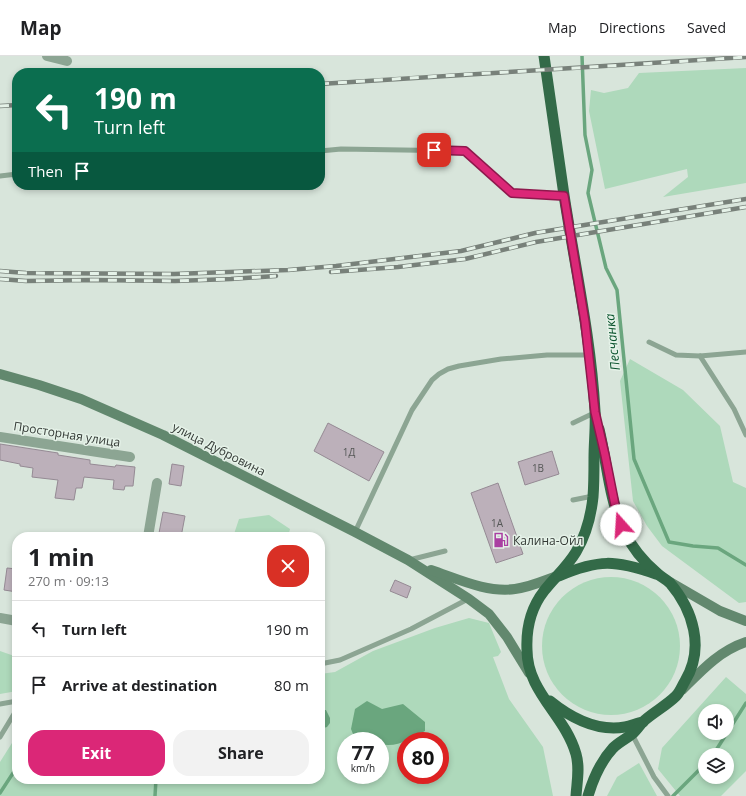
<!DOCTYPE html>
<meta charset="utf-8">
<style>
:root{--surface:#fff;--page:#f2f2f2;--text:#202124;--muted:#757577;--line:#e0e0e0;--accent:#db2777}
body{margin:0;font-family:"Open Sans",sans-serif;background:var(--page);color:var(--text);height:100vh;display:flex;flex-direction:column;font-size:15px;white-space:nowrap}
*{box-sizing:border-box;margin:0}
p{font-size:13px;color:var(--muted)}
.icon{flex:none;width:22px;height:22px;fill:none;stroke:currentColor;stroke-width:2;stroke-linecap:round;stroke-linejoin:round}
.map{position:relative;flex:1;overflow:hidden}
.drawer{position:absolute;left:12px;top:476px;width:313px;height:252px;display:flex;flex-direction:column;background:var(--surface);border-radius:16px;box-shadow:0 2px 6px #0003}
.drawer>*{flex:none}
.hud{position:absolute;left:12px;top:12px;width:313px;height:122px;border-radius:16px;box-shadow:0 2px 6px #0003;background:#0b6e4f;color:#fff;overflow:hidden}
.fabs{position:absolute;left:698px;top:648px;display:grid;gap:8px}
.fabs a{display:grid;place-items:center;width:36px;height:36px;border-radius:50%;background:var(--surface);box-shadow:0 2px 6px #0003;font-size:20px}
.speed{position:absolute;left:337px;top:676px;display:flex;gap:8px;font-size:20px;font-weight:700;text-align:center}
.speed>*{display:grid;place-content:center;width:52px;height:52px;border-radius:50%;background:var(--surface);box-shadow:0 2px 6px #0003;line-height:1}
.speed small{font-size:10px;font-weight:400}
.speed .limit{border:6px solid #d22;background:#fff;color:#111}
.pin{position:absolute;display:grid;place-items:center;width:34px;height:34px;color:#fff;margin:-17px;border-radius:8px;box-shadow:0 2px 6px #0006}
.me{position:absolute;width:44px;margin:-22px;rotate:341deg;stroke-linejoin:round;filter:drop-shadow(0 0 3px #0008)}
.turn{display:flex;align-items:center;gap:14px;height:84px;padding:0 16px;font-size:18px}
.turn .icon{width:52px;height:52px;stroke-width:2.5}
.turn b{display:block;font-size:28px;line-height:34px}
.then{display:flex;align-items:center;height:38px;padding:0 16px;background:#0003;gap:8px;font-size:15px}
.round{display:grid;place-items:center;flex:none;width:42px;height:42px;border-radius:16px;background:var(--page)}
.headline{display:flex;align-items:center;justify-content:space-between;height:68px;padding:0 16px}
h1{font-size:24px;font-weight:700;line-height:30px}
.button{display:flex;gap:8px;margin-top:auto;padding:8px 16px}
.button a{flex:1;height:46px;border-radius:16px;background:var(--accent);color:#fff;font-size:16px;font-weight:700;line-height:46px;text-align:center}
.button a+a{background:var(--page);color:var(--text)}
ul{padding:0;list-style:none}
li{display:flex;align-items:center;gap:12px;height:56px;padding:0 16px;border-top:1px solid var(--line)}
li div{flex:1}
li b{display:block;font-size:15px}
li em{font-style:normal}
header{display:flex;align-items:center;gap:24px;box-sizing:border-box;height:56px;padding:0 20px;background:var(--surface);border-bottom:1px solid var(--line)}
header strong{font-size:19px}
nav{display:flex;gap:22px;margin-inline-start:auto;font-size:14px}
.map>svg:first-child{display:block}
.green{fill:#aed9bb;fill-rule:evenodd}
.water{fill:#6aa67e}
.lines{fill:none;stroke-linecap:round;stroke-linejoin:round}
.stream{stroke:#6aa67e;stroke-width:3.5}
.building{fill:#bcb0ba;stroke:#958a94}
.service{stroke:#8ca593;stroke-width:5}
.minor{stroke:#8ca593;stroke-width:10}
.secondary{stroke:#62886e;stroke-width:10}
.trunk{stroke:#336a48;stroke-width:11}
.rail-casing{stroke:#78817a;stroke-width:4.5}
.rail{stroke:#e5f2e8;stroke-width:3;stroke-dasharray:9;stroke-linecap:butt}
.route-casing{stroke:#8e194d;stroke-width:10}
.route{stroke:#db2777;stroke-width:7}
.labels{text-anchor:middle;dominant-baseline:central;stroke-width:3;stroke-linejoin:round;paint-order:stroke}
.number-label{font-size:10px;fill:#555756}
.street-label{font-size:12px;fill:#333935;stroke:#e5f2e8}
.poi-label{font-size:12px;fill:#333935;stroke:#e5f2e8;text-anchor:start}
.water-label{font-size:13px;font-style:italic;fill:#0a532d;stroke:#e5f2e8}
</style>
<header>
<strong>Map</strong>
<nav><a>Map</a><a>Directions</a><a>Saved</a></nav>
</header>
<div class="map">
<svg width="746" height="740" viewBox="0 0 746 740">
<rect width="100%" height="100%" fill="#d8e5db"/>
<!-- green -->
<g class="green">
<polygon points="746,12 746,127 663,141 688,121 687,113 605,133 589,55 591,34 604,37 628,32 639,17"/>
<polygon points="630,303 683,334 720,370 733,426 746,432 746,546 739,547 662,490 647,470 633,445 620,325"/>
<polygon points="269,459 290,473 288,481 233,481 239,463"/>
<circle cx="611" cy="590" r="69"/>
<path d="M469,562L489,567L501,596L498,600L493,601L509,643L543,691L553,740H0V706L17,679V723H320V618L335,616L373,595L435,572ZM346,685H380V719H346ZM406,685H440V719H406Z"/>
<polygon points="0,595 17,601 17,635 0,638"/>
<path d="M726,621L746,638V715L721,740H680L658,713L662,692ZM705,655H727V677H705ZM705,699H727V721H705Z"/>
<polygon points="639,707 657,740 607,740 617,721"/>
</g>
<!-- water -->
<g class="water">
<path d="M367,645L382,653L403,648L425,666V675C409,683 398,692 380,688V685H365L355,683L351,673L355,653Z"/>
<polygon points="320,654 326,654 330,662 330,667 327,671 320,673"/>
</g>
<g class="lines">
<!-- stream -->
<g class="stream">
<polyline points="582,0 585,79 592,114 588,137 606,212 617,234 634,403 669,486 693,490 718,492 746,509"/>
<polyline points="713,699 746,647"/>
<polyline points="0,737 17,711"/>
<polyline points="155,740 156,723"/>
<polyline points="673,740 705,708"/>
</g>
</g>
<!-- building -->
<g class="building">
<polygon points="328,367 384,396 369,425 314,395"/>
<polygon points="0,388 58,397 58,399 90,404 90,408 115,411 116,409 135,411 133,430 125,430 124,434 113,433 114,424 84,421 82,432 76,432 74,444 55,442 58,424 32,421 33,412 20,410 20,408 0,404"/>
<polygon points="552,395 559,418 525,429 518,406"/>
<polygon points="172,408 184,410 181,430 169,428"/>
<polygon points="498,427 523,498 496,507 471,437"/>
<polygon points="163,456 185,460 181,481 159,477"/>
<polygon points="7,512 17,513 17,536 4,534"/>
<polygon points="395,524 411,531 407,542 390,535"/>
</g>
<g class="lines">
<!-- service -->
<g class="service">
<polyline points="320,95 341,93 465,95 512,137 564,140"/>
<polyline points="0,120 17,118"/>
<polyline points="649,286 676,299 700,300 746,296"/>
<polyline points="700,300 734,353 746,379"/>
<polyline points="573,367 594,357"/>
<polyline points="573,444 593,440"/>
<polyline points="355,476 412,354 432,324 439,318 448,313 459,310 501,303 547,299 589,299"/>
<polyline points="409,504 445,495"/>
<polyline points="320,608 340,604 411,573 468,543"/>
<polyline points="0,648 17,645"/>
<polyline points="632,678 654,721 668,740"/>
<polyline points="0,681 17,653"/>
</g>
<!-- minor -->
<g class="minor">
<polyline points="47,0 67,5"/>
<polyline points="0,381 130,401"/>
<polyline points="148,481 157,427"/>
<polyline points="0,562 17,565"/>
</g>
<!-- secondary -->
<g class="secondary">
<polyline points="0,318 39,329 81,343 163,379 355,476 408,504 469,543 489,558 507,581 529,617"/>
<path d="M431,514C458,523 487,537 515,533C530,531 543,525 557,520"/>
<polyline points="670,526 720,555 746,565"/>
<path d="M682,634C701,615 719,595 746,586"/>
</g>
<!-- trunk -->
<g class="trunk">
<path d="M544,0C551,46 557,93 564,139C575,211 591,282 595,355C596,370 594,386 594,402C594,414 594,428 593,441C591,460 586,479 576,496C567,511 554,522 544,535C530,553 526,572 527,594C527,636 565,659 576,698C580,712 577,725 576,740"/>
<path d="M559,520C599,503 615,504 656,518"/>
<path d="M550,645C571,662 596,676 625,671C631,670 637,667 643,666"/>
<path d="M588,740C593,723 601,705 613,692C619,686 626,683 632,678C637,674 640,668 645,664C654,656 667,649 676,640C680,636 682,630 685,625C705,592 693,554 670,527C666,523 661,521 658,518C644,506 632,492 624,475C609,444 607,406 599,373"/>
</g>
<!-- rail casing -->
<g class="rail-casing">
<g id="rail">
<path d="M320,28C462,18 604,11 746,1"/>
<polyline points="0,50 17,49"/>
<polyline points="0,215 26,217 174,218 288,214 336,210 461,195 535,177 746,143"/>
<polyline points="331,216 398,211 465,203 536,186 746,151"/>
<polyline points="0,223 26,225 92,224 175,225 231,223 276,220"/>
</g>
</g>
<!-- rail -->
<use href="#rail" class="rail"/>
</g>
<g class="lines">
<!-- route casing -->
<g class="route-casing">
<polyline id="route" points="434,94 465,95 512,137 564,140 585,266 595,356 605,399 615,449 621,469"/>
</g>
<!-- route -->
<use href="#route" class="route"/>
</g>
<!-- icons -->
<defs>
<g id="fuel-bare" transform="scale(1.2)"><path d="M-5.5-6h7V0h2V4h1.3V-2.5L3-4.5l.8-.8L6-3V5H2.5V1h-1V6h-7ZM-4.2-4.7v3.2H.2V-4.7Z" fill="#aa40a2" stroke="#e5f2e8" stroke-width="2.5" paint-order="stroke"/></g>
</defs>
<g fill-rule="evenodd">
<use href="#fuel-bare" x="501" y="484"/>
</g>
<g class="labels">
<!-- number labels -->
<g class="number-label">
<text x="349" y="396">1Д</text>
<text x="538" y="412">1В</text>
<text x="497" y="467">1А</text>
</g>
<!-- street labels -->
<g class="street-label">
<text transform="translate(67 378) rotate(9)">Просторная улица</text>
<text transform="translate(219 393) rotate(27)">улица Дубровина</text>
</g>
<!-- poi labels -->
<g class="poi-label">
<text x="513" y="484">Калина-Ойл</text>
</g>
<!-- water labels -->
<g class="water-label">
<text transform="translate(612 286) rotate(-96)">Песчанка</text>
</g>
</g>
</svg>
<div class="fabs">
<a><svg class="icon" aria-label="sound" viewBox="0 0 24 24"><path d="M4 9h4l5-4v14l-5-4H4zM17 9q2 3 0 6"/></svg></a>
<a><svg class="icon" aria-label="layers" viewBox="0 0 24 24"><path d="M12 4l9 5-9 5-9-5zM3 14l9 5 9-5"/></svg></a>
</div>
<div class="speed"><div>77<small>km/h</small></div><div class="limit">80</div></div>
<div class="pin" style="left:434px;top:94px;background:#d93025"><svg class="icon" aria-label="arrive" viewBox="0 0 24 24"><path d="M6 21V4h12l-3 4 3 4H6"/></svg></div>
<svg class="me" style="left:621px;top:469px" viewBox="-20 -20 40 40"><circle r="19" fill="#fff"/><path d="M0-13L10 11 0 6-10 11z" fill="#db2777"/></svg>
<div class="hud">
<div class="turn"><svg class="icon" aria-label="left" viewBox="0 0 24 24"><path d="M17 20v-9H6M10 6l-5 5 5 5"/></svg><div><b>190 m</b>Turn left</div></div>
<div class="then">Then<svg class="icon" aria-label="arrive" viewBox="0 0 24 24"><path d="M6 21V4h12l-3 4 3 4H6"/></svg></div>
</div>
<section class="drawer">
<div class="headline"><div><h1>1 min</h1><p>270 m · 09:13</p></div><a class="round" style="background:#d93025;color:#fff"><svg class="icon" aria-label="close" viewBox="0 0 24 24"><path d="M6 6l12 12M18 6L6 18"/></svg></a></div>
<ul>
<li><svg class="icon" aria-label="left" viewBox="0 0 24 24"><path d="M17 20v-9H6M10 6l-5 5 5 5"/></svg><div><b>Turn left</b></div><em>190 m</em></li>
<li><svg class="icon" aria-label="arrive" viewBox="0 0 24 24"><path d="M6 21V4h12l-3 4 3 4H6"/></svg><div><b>Arrive at destination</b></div><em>80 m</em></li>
</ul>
<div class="button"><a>Exit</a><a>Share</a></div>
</section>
</div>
